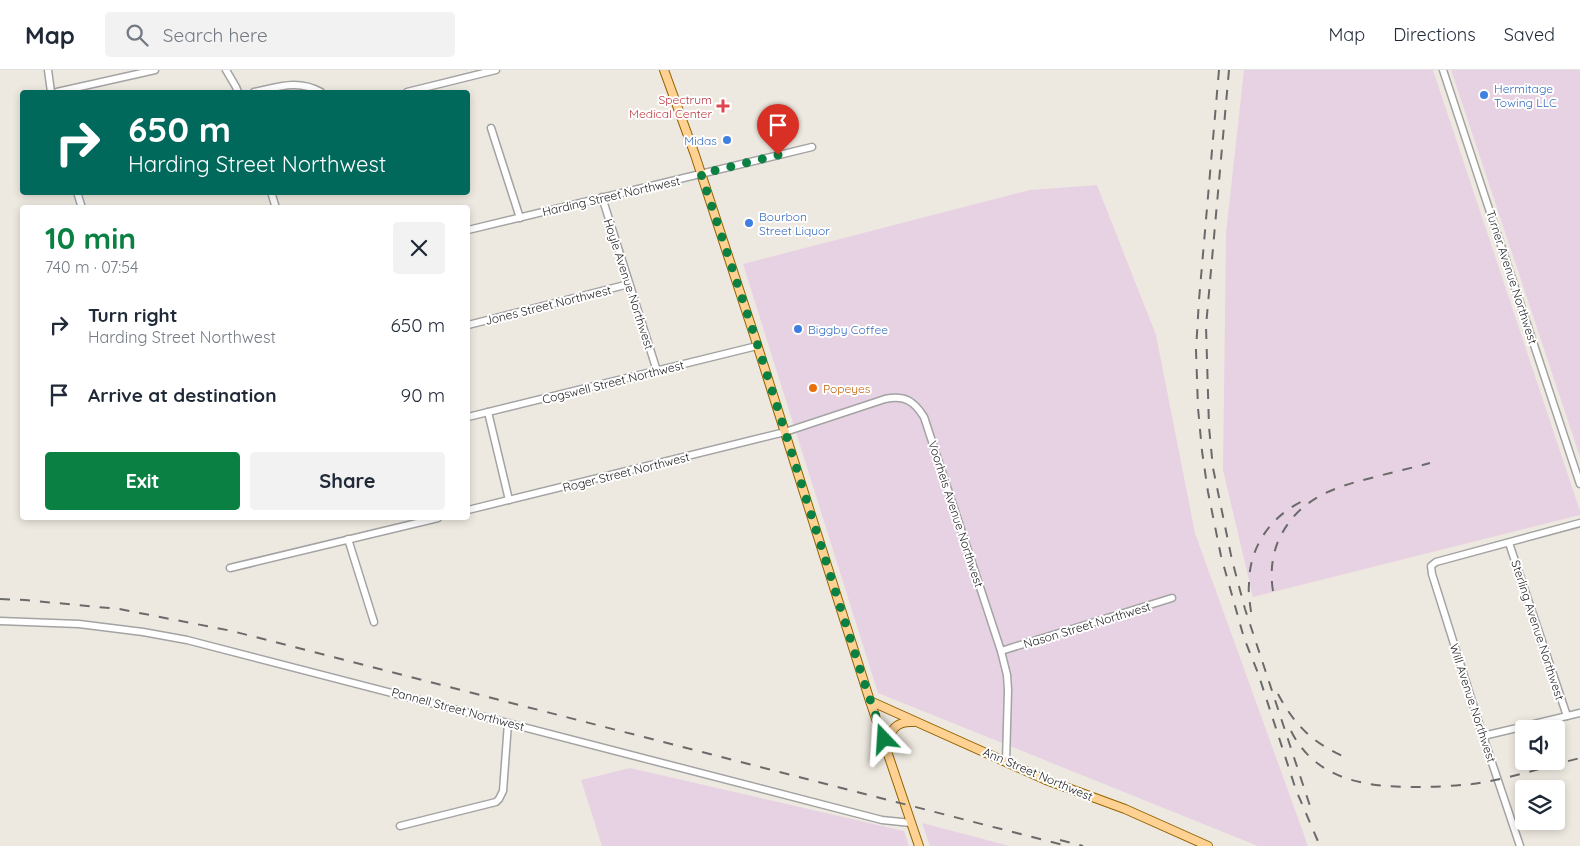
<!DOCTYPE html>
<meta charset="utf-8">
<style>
:root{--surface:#fff;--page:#f2f2f3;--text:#1f2937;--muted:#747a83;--line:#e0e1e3;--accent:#0b8043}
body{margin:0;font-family:Quicksand,sans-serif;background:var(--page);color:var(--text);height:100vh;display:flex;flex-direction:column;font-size:19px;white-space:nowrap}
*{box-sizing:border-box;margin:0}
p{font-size:16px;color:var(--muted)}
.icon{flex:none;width:28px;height:28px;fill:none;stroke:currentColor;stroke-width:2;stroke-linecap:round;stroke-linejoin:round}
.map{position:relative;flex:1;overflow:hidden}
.drawer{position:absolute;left:20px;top:135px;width:450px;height:315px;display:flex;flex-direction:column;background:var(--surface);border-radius:5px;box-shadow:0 2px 8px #0003}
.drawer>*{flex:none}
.guide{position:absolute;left:20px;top:20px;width:450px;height:105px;border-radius:5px;box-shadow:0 2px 8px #0003;background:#00695c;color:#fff;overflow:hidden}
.buttons{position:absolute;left:1515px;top:650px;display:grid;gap:10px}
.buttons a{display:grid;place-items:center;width:50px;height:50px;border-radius:5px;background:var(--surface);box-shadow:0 2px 8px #0003;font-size:25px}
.pin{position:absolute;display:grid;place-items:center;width:42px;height:42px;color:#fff;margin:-51px -21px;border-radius:50% 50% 50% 0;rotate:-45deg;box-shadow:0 0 5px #0007}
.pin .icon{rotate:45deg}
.me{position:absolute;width:55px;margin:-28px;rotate:340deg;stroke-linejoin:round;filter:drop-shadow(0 0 4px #0008)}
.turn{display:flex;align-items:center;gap:18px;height:105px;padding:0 25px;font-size:22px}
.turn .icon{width:65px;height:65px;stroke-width:2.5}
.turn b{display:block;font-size:35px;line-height:42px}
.round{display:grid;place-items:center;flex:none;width:52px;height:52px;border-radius:5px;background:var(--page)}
.summary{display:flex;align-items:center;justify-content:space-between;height:85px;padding:0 25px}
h1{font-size:30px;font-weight:700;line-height:38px;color:var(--accent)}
.primary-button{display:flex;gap:10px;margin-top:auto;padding:10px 25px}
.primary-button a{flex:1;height:58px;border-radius:5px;background:var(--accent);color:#fff;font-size:20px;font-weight:700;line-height:58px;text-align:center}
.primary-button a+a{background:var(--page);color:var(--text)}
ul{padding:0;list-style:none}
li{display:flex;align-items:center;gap:15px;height:70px;padding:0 25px}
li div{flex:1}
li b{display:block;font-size:19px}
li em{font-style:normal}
header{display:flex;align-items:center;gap:30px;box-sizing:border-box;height:70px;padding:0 25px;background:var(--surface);border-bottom:1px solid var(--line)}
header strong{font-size:24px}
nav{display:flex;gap:28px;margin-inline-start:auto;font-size:18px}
.search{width:350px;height:45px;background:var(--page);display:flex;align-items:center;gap:12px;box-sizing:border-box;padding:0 18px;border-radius:5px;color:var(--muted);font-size:19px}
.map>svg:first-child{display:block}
.industrial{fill:#e7d2e3}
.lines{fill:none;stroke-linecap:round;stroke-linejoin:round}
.minor-casing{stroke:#a3a3a3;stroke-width:9}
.major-casing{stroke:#936400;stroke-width:10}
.minor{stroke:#fff;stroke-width:6}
.major{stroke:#ffd294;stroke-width:8}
.rail{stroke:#6a6a6a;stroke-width:2;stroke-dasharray:10 10;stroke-linecap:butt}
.route{stroke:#0b8043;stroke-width:9;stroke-dasharray:0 16.2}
.shop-dot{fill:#3f7fe0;stroke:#fff;stroke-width:2}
.health-dot{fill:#e0444e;stroke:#fff;stroke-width:2}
.food-dot{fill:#e8710a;stroke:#fff;stroke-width:2}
.labels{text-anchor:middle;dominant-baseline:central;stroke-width:4;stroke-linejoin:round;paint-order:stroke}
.shop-label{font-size:12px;fill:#366cbe;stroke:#fff;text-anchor:start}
.health-label{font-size:12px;fill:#be3a42;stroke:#fff;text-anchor:end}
.street-label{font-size:12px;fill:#1c1c1c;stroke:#fff}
.food-label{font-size:12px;fill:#c56008;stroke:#fff;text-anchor:start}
</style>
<header>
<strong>Map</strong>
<div class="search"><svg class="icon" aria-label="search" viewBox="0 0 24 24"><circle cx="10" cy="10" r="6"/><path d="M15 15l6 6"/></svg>Search here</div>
<nav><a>Map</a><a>Directions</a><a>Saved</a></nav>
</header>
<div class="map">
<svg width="1580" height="776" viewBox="0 0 1580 776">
<rect width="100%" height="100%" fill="#eee9e0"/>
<!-- industrial -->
<g class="industrial">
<polygon points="1244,0 1433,0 1580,441 1580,445 1253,527 1223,400 1226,163"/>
<polygon points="1451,0 1580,0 1580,387"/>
<polygon points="1097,115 1156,265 1195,463 1308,776 1258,776 878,623 743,194 1030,120"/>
<polygon points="630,698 904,761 909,776 602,776 581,710"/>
<polygon points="922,753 1010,776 930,776"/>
</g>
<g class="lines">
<!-- minor casing -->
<g class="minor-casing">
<g id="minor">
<polyline points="48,0 51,22"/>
<polyline points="226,0 236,17 238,22"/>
<polyline points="1443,0 1580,414"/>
<polyline points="57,22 155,0"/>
<path d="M254,22C278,17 298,9 321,22"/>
<polyline points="407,22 496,0"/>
<polyline points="491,58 520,148"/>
<polyline points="77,122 82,138"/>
<polyline points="271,122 276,138"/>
<polyline points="602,127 657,301"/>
<polyline points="468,160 812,77"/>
<polyline points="468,255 629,214"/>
<polyline points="488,342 509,430"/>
<polyline points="468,347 757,276"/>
<path d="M468,440L785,362L885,329C905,325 914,331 924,347L1001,581L1007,605L1008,620L1006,692"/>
<polyline points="348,469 374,552"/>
<polyline points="1509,473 1567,646"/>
<polyline points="230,498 438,448"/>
<polyline points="0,551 79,554 143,562 187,570 882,750 911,753"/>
<polyline points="1001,581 1172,528"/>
<polyline points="1483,666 1580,643"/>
<polyline points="400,756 496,732 499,729 503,721 508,653"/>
<polyline points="1520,776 1483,666 1432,504 1431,496 1436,492 1580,453"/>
</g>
</g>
<!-- major casing -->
<g class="major-casing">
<g id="major">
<polyline points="664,0 695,85 755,268 870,631 919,776"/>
<polyline points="870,631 1046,710 1125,739 1208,776"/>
<path d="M887,676C890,660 896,651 913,652"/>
</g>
</g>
<!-- minor -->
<use href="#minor" class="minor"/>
<!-- major -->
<use href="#major" class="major"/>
<!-- rail -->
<g class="rail">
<polyline points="1219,0 1199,230 1196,280 1198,338 1202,381 1208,422 1221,486 1244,568 1258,603 1296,720 1320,776"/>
<polyline points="1229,0 1206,256 1209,357 1213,398 1232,490 1245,539 1312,742"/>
<path d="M1273,521C1270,503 1272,485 1279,469C1299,428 1334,417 1375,407C1393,402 1412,398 1430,393"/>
<polyline points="0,529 25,530 119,539 232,561 1067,776"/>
<path d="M1251,542C1250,533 1248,523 1249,514C1249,476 1272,444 1307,429"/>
<path d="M1278,624C1295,656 1314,674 1347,688"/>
<path d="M1291,661C1316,710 1365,717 1415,717C1434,717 1454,716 1472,714C1509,709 1545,697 1580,688"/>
<polyline points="1060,770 1083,776"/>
</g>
</g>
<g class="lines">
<!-- route -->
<polyline class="route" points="778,85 701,104 758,276 864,612 884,669"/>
</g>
<!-- markers -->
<g class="shop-dot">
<circle cx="1484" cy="25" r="5"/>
<circle cx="727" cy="70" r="5"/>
<circle cx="749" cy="153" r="5"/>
<circle cx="798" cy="259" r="5"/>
</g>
<path class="health-dot" d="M720.5 28.5h5v5h5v5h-5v5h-5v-5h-5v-5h5z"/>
<circle class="food-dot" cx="813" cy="318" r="5"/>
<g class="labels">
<!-- shop labels -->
<g class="shop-label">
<text x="1494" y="18">Hermitage<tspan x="1494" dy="14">Towing LLC</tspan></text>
<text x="717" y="70" text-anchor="end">Midas</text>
<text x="759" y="146">Bourbon<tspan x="759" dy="14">Street Liquor</tspan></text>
<text x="808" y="259">Biggby Coffee</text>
</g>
<!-- health labels -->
<g class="health-label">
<text x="712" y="29">Spectrum<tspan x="712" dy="14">Medical Center</tspan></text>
</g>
<!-- street labels -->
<g class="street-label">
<text transform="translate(611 126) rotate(-13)">Harding Street Northwest</text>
<text transform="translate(1512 207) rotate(72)">Turner Avenue Northwest</text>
<text transform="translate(629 214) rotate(72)">Hoyle Avenue Northwest</text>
<text transform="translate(548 235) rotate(-14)">Jones Street Northwest</text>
<text transform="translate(613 312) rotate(-14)">Cogswell Street Northwest</text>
<text transform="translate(626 402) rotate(-14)">Roger Street Northwest</text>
<text transform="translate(956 444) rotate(72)">Voorheis Avenue Northwest</text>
<text transform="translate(1087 555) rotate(-17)">Nason Street Northwest</text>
<text transform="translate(1538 560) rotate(72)">Sterling Avenue Northwest</text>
<text transform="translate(1473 633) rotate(72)">Will Avenue Northwest</text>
<text transform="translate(458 639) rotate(15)">Pannell Street Northwest</text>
<text transform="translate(1038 704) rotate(23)">Ann Street Northwest</text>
</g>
<!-- food labels -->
<g class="food-label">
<text x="823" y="318">Popeyes</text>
</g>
</g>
</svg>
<div class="buttons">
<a><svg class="icon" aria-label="sound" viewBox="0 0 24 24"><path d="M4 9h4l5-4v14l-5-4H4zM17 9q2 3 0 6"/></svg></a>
<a><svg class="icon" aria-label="layers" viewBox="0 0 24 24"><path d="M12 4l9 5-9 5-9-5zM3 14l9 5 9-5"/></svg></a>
</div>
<div class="pin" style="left:778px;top:85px;background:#d93025"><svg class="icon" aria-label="arrive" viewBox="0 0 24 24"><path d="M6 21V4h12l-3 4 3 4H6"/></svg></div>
<svg class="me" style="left:884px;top:669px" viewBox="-20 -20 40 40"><path d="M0-17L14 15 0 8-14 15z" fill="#0b8043" stroke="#fff" stroke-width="4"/></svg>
<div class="guide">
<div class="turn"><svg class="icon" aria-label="right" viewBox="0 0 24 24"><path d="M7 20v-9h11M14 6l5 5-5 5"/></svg><div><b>650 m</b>Harding Street Northwest</div></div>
</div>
<section class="drawer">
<div class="summary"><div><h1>10 min</h1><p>740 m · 07:54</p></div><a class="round"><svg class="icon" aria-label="close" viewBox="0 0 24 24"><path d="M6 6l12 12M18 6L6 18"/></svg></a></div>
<ul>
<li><svg class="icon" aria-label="right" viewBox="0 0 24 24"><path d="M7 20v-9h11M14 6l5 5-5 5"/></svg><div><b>Turn right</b><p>Harding Street Northwest</p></div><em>650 m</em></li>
<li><svg class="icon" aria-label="arrive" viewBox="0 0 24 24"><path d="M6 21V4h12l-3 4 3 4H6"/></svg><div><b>Arrive at destination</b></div><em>90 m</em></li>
</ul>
<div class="primary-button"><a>Exit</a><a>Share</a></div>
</section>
</div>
